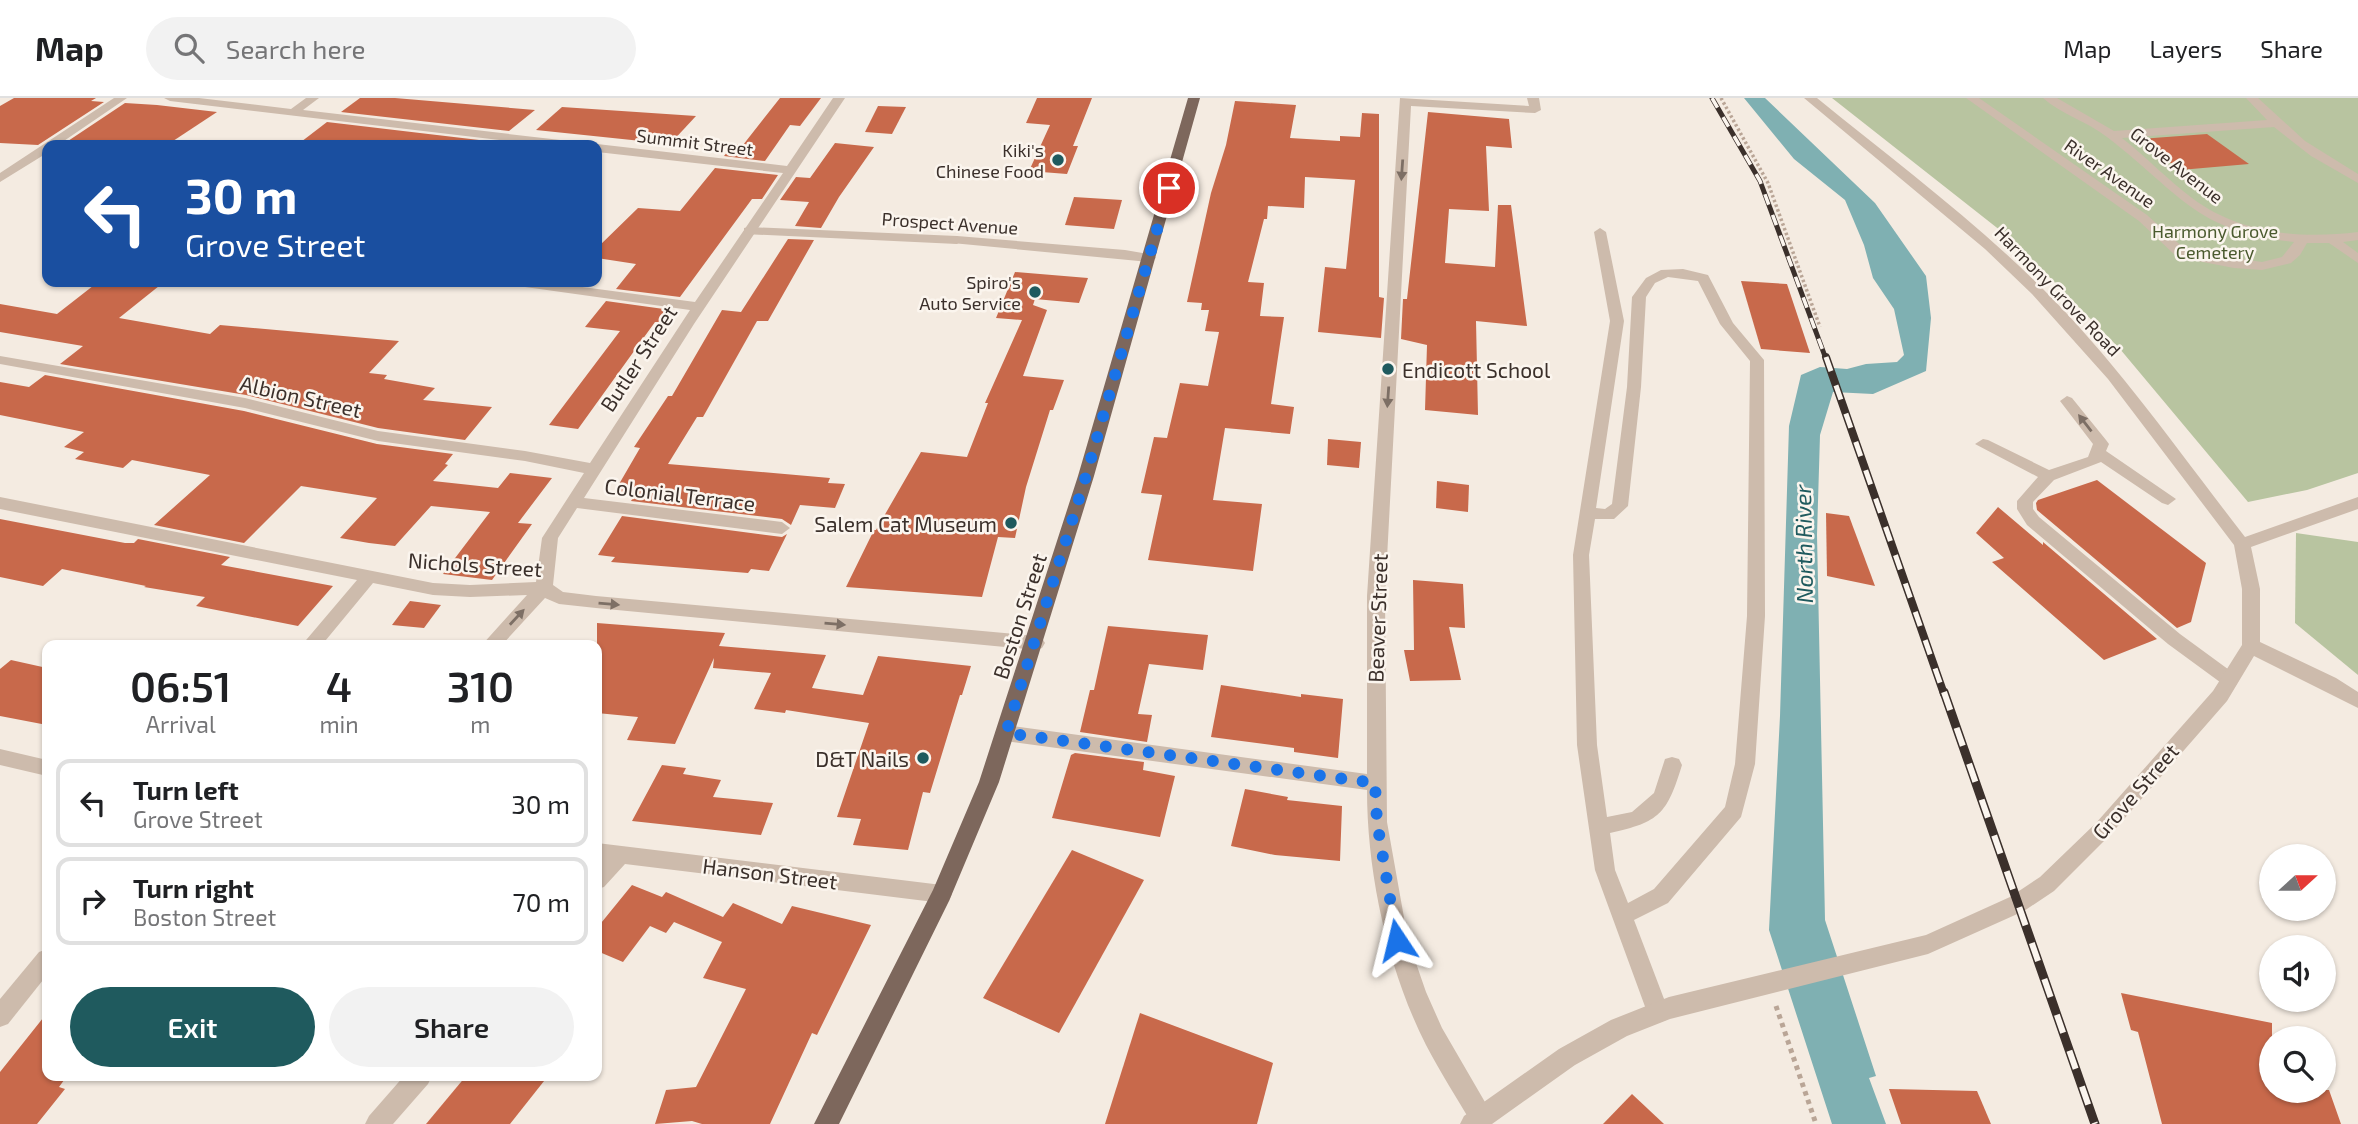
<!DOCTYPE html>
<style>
:root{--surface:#fff;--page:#f2f2f2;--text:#202124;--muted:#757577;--line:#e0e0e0;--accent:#1f5a5e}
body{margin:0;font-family:"Exo 2",sans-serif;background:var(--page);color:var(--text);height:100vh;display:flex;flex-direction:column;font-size:26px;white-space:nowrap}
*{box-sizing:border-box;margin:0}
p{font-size:23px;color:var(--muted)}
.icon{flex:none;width:38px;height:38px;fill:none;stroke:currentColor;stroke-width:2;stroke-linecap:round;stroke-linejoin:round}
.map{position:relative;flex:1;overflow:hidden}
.side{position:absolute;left:42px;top:542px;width:560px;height:441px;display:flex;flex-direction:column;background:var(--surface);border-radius:14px;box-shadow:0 2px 5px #0004}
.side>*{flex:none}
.top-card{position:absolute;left:42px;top:42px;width:560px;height:147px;border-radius:14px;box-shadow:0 2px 5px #0004;background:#1a4fa0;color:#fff;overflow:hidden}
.needle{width:46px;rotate:69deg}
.buttons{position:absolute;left:2259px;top:746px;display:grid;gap:14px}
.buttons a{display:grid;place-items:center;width:77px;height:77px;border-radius:50%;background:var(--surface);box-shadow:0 2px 5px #0004;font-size:35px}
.pin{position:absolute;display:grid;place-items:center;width:60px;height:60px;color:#fff;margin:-30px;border:4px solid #fff;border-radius:50%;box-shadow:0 2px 7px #0007}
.me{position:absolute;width:77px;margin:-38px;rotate:350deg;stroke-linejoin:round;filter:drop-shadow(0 0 5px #0008)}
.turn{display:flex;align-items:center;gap:24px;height:147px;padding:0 28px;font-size:32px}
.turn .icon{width:91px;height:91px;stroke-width:2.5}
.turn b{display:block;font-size:49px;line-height:60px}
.eta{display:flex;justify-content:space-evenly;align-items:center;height:119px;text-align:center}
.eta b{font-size:42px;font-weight:600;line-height:49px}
.button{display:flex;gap:14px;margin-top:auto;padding:14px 28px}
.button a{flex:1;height:80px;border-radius:42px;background:var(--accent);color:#fff;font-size:28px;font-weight:600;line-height:80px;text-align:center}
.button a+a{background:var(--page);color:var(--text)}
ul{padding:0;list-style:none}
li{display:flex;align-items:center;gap:21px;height:88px;margin:0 14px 10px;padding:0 14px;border:4px solid var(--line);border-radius:14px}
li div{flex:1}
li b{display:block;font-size:26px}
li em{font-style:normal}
header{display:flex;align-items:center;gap:42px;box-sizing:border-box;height:98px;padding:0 35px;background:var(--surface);border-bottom:2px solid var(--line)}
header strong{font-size:33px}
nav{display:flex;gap:38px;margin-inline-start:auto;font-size:24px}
.search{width:490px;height:63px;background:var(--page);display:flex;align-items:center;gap:18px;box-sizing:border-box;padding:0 24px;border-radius:38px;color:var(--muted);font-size:26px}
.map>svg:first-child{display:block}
.green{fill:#b8c4a0}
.water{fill:#7fb0b2}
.building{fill:#c8694b}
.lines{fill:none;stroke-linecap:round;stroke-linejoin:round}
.path-far1{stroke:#b9a596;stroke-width:3.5;stroke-dasharray:2.5 2.5;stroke-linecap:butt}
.path{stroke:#b9a596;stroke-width:5;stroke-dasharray:4.5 4.5;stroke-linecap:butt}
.service{fill:#cdbbac;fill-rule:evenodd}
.pedestrian{fill:#cdbbac;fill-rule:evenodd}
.minor{fill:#cdbbac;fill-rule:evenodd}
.tertiary{fill:#cdbbac;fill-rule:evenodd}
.primary{fill:#7d675c;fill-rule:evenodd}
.rail-far2-casing{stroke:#3b302b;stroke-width:5}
.rail-far1-casing{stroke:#3b302b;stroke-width:8}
.rail-casing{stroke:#3b302b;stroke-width:9}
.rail-far2{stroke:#fbf5ee;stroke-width:3.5;stroke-dasharray:11;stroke-linecap:butt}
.rail-far1{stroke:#fbf5ee;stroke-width:5;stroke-dasharray:15;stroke-linecap:butt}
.rail{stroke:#fbf5ee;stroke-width:6;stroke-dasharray:19;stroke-linecap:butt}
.oneway{fill:#7d6f65}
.route{stroke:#1a73e8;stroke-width:12;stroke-dasharray:0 21.6}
.poi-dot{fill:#1f5a5e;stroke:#fbf5ee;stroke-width:2.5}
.labels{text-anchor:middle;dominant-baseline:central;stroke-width:5;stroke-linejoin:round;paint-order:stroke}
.far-street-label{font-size:18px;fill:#3b302b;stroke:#fbf5ee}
.far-poi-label{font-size:18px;fill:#3b302b;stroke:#fbf5ee;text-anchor:end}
.far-park-label{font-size:18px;fill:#4a5a2e;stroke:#fbf5ee}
.street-label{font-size:21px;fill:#3b302b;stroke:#fbf5ee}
.poi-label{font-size:21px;fill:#3b302b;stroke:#fbf5ee;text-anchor:end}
.water-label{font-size:23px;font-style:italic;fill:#1f5a5e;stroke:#fbf5ee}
</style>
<header>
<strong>Map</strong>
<div class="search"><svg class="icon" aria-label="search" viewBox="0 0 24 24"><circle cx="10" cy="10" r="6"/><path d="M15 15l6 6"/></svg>Search here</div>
<nav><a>Map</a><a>Layers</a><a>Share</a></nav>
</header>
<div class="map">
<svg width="2358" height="1026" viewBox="0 0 2358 1026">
<rect width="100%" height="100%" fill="#f4ebe1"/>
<!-- green -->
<g class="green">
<polygon points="1832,0 2358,0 2358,375 2307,392 2248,404 2120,251 2015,144"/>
<polygon points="2296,435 2358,444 2358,577 2295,525"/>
</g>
<!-- water -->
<polygon class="water" points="1744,0 1765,0 1875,105 1926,178 1931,220 1926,273 1873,296 1833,294 1820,337 1817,437 1825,822 1876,978 1869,980 1886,1026 1832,1026 1769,832 1780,618 1789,328 1801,277 1820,269 1847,271 1866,266 1897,264 1904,257 1894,211 1873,180 1864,147 1845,102 1794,61"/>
<!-- building -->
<g class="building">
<polygon points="14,0 96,0 91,3 104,4 38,47 0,45 0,8"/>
<polygon points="360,0 395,0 535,12 509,33 341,14"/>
<polygon points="780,0 821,0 800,28 790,27 765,63 724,58 734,46 743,47"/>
<polygon points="1037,0 1092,0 1073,48 1078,48 1067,76 1029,73 1050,27 1026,25"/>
<polygon points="1235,3 1296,7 1290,40 1340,43 1340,38 1360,39 1362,15 1379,16 1379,199 1384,200 1381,240 1318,234 1325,169 1346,171 1355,82 1305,79 1304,110 1268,108 1267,121 1264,121 1248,184 1264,185 1260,218 1284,219 1271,306 1294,309 1290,336 1225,330 1213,402 1262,406 1253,473 1148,462 1162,397 1141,395 1154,339 1167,340 1180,285 1208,288 1219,234 1205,233 1209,212 1201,212 1202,205 1187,204 1211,95 1226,47"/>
<polygon points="125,5 157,7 217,14 167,47 62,47"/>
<polygon points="878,8 906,9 892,36 865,34"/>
<polygon points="562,9 696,18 670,46 536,32"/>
<polygon points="1428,14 1509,21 1512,50 1486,48 1489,113 1449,111 1445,165 1495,169 1498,107 1511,107 1527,228 1476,223 1478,317 1425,312 1427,247 1401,241 1403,201 1407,201"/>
<polygon points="327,24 496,44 493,47 297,47"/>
<polygon points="2207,36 2249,66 2180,72 2140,41"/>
<polygon points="835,45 874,49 839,99 821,130 795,128 809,104 780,102 796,79 810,80"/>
<polygon points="715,70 778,77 762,101 752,101 680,199 616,191 636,166 597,160 597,150 638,110 680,113"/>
<polygon points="1074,99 1122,102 1114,131 1065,127"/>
<polygon points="788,141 814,142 768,223 757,223 703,319 697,319 668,366 830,380 828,385 845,386 835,410 800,407 791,427 782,421 631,403 636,395 615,393 640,350 634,349 668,298 672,298 722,212 741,214"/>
<polygon points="1015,174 1088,180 1079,205 1035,201 1033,207 1047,212 1023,278 1064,282 1053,312 1050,312 1026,389 1015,440 998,439 982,499 846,489 874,432 876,432 921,354 967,359 988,305 985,305 1022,222 996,220"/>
<polygon points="1741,183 1787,186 1810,255 1761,251"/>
<polygon points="98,184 164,184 119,220 210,236 220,227 399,243 369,275 387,277 384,281 435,290 423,302 492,309 465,342 378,330 246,297 60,266 83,248 0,234 0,206 57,216"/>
<polygon points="606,203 671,212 662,224 655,224 578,331 549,327 620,233 585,229"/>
<polygon points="45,277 244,313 377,346 453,356 445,366 448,367 433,383 498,390 510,375 552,380 518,425 532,426 492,482 443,476 490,414 431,408 395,448 369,445 340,440 377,400 301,388 244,445 154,427 210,377 132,362 123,370 75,361 84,354 64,349 84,334 0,317 0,284 29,289"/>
<polygon points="1328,341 1361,344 1359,370 1327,367"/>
<polygon points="2097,382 2206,465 2191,524 2177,530 2037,412 2036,405 2038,402"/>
<polygon points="1437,383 1469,387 1468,414 1436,410"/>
<polygon points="1998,409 2043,447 2043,444 2157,541 2104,562 1992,464 2004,460 1976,435"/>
<polygon points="1826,415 1849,418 1875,488 1827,478"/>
<polygon points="622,418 782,439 787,436 769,473 751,471 748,475 611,464 615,459 598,457"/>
<polygon points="0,421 125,445 134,445 138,441 230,459 221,467 333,488 298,528 196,508 205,499 144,489 146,488 62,471 43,488 0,479"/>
<polygon points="1413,482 1463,486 1465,530 1449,529 1461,582 1410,583 1404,552 1414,552"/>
<polygon points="410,503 441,507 424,530 392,527"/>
<polygon points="597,525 725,535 719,548 826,557 812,590 863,597 878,558 971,568 962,597 960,597 930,695 923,694 908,752 853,747 861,721 837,719 869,625 786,612 785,615 754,611 771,575 713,570 714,560 675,646 627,642 638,619 597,615"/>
<polygon points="1108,528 1208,537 1203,572 1149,566 1138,616 1152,617 1147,644 1080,634 1090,592 1094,592"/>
<polygon points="11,562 47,570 47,627 0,618 0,571"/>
<polygon points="1221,587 1301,599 1301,596 1343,601 1338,660 1294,654 1294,650 1211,639"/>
<polygon points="1075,655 1144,664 1143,672 1175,678 1160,739 1052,720 1071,657"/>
<polygon points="662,667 686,670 683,676 721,682 713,699 773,705 761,737 632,723"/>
<polygon points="1245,691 1288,699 1287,702 1342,708 1340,763 1275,757 1231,748"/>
<polygon points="1072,752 1144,782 1059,935 983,900"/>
<polygon points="632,787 662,799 666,794 723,819 733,805 782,826 792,808 871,827 817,937 812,935 770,1026 702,1026 692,1023 655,1026 666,992 696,989 746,891 703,880 722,844 674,824 666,835 650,828 623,864 597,853 597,830"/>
<polygon points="2121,895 2272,925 2272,992 2329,992 2341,1026 2162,1026 2138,934 2131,932"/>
<polygon points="47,915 47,978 67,978 59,989 65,991 37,1026 0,1026 0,974"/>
<polygon points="1140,915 1273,965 1257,1026 1105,1026"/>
<polygon points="466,978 548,978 510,1026 426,1026"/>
<polygon points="1889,991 1977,993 1991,1026 1901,1026"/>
<polygon points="1632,996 1664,1026 1603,1026"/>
</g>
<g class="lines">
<!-- path-far1 -->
<polyline class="path-far1" points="1721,0 1768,85 1820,229"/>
<!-- path -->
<polyline class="path" points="1776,908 1816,1026"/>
<!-- service -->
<g class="service">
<path d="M1966,0H1979L2147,117L2187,153L2262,164L2282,159L2294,144C2195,134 2179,94 2107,39C2088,24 2061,16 2043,0H2057L2114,33L2267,22L2246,0H2258L2305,43L2358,76V85L2311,58L2274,29L2122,40C2146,59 2168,82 2192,100C2240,136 2300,141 2358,134V142L2343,144L2358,155V165L2329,145H2307L2300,157L2291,165L2262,172L2234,170L2177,159L2139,123Z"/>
<path d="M1600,130L1606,134L1624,223L1596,410L1605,411L1612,406L1627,289L1632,199L1646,180L1661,172L1683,171L1708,177L1733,225L1764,262L1765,518L1755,666L1741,719L1668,805L1634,822L1669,914L1666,922L1658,925L1650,922L1647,914L1595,772L1577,647L1573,457L1610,223L1594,134ZM1668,179L1698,183L1720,226L1750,263L1747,518L1735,666L1725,709L1654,791L1628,805L1615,772L1610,735C1660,724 1667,716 1682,667L1679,661L1672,659L1665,661L1654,695L1632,714L1607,719L1597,647L1589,457L1595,421H1614L1628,408L1641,289L1646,199L1655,185Z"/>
<polygon points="2067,298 2072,300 2106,342 2109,346 2106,353 2176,401 2168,407 2162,405 2101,364 2054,382 2033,404 2033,411 2039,419 2180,536 2236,577 2239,582 2236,587 2224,587 2168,546 2027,427 2017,411 2017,403 2038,379 1975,346 1983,341 1988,342 2049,372 2088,359 2093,346 2060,303"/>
</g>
<!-- pedestrian -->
<polygon class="pedestrian" points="749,129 957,138 963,142 957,146 744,136 744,130"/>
<!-- minor -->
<g class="minor">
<polygon points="114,0 127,0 58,47 47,47 47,55 0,84 0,75"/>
<polygon points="164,0 199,0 291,11 306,0 319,0 303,12 569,43 575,47 541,47 170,3"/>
<polygon points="833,0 845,0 694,226 584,400 782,424 790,430 782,436 577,410 558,440 553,487 563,494 596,498 1036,538 1042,540 1045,545 1042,550 1036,552 596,510 559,506 545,500 501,548 481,548 527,497 470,499 433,497 373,485 321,548 301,548 357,482 0,411 0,399 433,485 470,487 536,484 542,440 584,375 525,363 378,343 245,310 0,266 0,258 245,300 378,333 525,353 590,365 690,212 518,188 511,184 545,184 695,204 783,75 597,54 597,47 594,47 597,46 787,68"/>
<path d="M1400,0L1529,8L1527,0H1539L1541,12L1535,15L1411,8L1385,498L1387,724L1408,842L1426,894L1442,930L1489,1011L1493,1019L1490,1026H1472C1457,1000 1440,974 1426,947C1388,872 1367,776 1367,692L1005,643L998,640L995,635L998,630L1005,627L1367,676V498Z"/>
<polygon points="957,138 1125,152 1154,157 1156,160 1149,164 952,145 952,139"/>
<polygon points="0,651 47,662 47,678 0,667"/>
<polygon points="597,745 942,787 949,789 952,796 949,803 942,805 625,766 604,789 597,791 597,768 601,763 597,763"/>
<polygon points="47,851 47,877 8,926 0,929 0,901 39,854"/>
<polygon points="404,978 432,978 428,986 393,1026 365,1026 369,1018"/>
</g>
<!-- tertiary -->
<path class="tertiary" d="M1804,0H1817C1892,61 1971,120 2040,188C2117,264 2179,354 2245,439L2358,399V411L2251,449L2260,491V544L2336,580L2358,594V610L2254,558L2227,603L2110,737L2054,793L2024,813L1928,856L1670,921L1627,938L1575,967L1492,1026H1460L1464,1018L1559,951L1611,922L1669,899L1926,837L2010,799L2040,779L2096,725L2213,593L2242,547V491L2234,447L2108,281L2032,196L1985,151Z"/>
<!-- primary -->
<polygon class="primary" points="1188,0 1200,0 1094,378 999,684 949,803 839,1026 814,1026 933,792 979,684 1078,378"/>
<!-- rail-far2 casing -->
<g class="rail-far2-casing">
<polyline id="rail-far2" points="1712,0 1760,83 1826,261"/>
</g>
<!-- rail-far1 casing -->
<g class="rail-far1-casing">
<polyline id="rail-far1" points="1826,259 1944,596"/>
</g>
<!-- rail casing -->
<g class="rail-casing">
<polyline id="rail" points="1944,594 2095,1026"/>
</g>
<!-- rail-far2 -->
<use href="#rail-far2" class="rail-far2"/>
<!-- rail-far1 -->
<use href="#rail-far1" class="rail-far1"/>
<!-- rail -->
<use href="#rail" class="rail"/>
</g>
<!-- one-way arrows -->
<defs><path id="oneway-solid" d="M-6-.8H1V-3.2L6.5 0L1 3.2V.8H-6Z" transform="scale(1.75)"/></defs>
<g class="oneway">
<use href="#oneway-solid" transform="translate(1402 72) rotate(94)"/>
<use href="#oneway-solid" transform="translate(1388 299) rotate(94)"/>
<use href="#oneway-solid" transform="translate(2085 325) rotate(-128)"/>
<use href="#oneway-solid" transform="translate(609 506) rotate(5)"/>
<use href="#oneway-solid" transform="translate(517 519) rotate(-47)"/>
<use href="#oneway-solid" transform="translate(835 526) rotate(5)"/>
</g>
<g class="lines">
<!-- route -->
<polyline class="route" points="1169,90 1086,378 1006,635 1375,685 1377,724 1397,842"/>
</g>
<!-- markers -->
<g class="poi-dot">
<circle cx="1058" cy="62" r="7"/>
<circle cx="1035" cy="194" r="7"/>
<circle cx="1388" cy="271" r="7"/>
<circle cx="1011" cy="425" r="7"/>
<circle cx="923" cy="660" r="7"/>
</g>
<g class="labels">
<!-- far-street labels -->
<g class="far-street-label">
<text transform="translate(695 44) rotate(7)">Summit Street</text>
<text transform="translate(2177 67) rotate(38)">Grove Avenue</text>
<text transform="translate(2110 75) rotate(35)">River Avenue</text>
<text transform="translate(950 125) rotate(4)">Prospect Avenue</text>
<text transform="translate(2058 193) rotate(46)">Harmony Grove Road</text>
</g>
<!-- far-poi labels -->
<g class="far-poi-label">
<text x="1044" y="52">Kiki's<tspan x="1044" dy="21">Chinese Food</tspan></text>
<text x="1021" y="184">Spiro's<tspan x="1021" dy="21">Auto Service</tspan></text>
</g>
<!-- far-park labels -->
<g class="far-park-label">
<text x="2215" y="133">Harmony Grove<tspan x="2215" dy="21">Cemetery</tspan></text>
</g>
<!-- street labels -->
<g class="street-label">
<text transform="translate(638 260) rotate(-57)">Butler Street</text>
<text transform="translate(301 298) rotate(13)">Albion Street</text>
<text transform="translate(680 396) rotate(7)">Colonial Terrace</text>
<text transform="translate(475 466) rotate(4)">Nichols Street</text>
<text transform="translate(1019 518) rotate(-72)">Boston Street</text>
<text transform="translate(1377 520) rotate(-88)">Beaver Street</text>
<text transform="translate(2135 693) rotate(-49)">Grove Street</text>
<text transform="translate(770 775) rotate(7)">Hanson Street</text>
</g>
<!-- poi labels -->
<g class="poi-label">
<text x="1402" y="271" text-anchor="start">Endicott School</text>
<text x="997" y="425">Salem Cat Museum</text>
<text x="909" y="660">D&amp;T Nails</text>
</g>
<!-- water labels -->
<g class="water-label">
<text transform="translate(1803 446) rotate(-91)">North River</text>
</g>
</g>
</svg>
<div class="buttons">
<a><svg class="needle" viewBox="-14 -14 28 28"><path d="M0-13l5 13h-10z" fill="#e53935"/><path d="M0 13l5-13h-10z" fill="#757577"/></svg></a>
<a><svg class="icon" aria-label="sound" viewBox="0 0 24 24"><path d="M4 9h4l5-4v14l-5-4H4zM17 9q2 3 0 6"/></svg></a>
<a><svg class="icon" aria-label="search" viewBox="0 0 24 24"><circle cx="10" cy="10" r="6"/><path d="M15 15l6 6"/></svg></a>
</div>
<div class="pin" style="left:1169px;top:90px;background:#d93025"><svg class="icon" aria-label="arrive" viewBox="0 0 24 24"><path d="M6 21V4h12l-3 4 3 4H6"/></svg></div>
<svg class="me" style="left:1397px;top:842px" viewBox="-20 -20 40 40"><path d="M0-17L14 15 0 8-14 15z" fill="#1a73e8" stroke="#fff" stroke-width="4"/></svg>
<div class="top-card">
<div class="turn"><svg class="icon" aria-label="left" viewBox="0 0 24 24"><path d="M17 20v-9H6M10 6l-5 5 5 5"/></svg><div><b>30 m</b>Grove Street</div></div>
</div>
<section class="side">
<div class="eta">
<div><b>06:51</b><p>Arrival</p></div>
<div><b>4</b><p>min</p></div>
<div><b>310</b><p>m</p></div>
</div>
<ul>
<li><svg class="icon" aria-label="left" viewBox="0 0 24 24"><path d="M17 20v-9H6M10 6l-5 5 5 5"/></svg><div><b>Turn left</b><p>Grove Street</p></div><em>30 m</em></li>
<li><svg class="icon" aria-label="right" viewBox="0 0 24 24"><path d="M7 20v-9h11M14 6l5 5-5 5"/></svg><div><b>Turn right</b><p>Boston Street</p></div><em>70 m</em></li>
</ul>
<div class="button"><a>Exit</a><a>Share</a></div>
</section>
</div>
